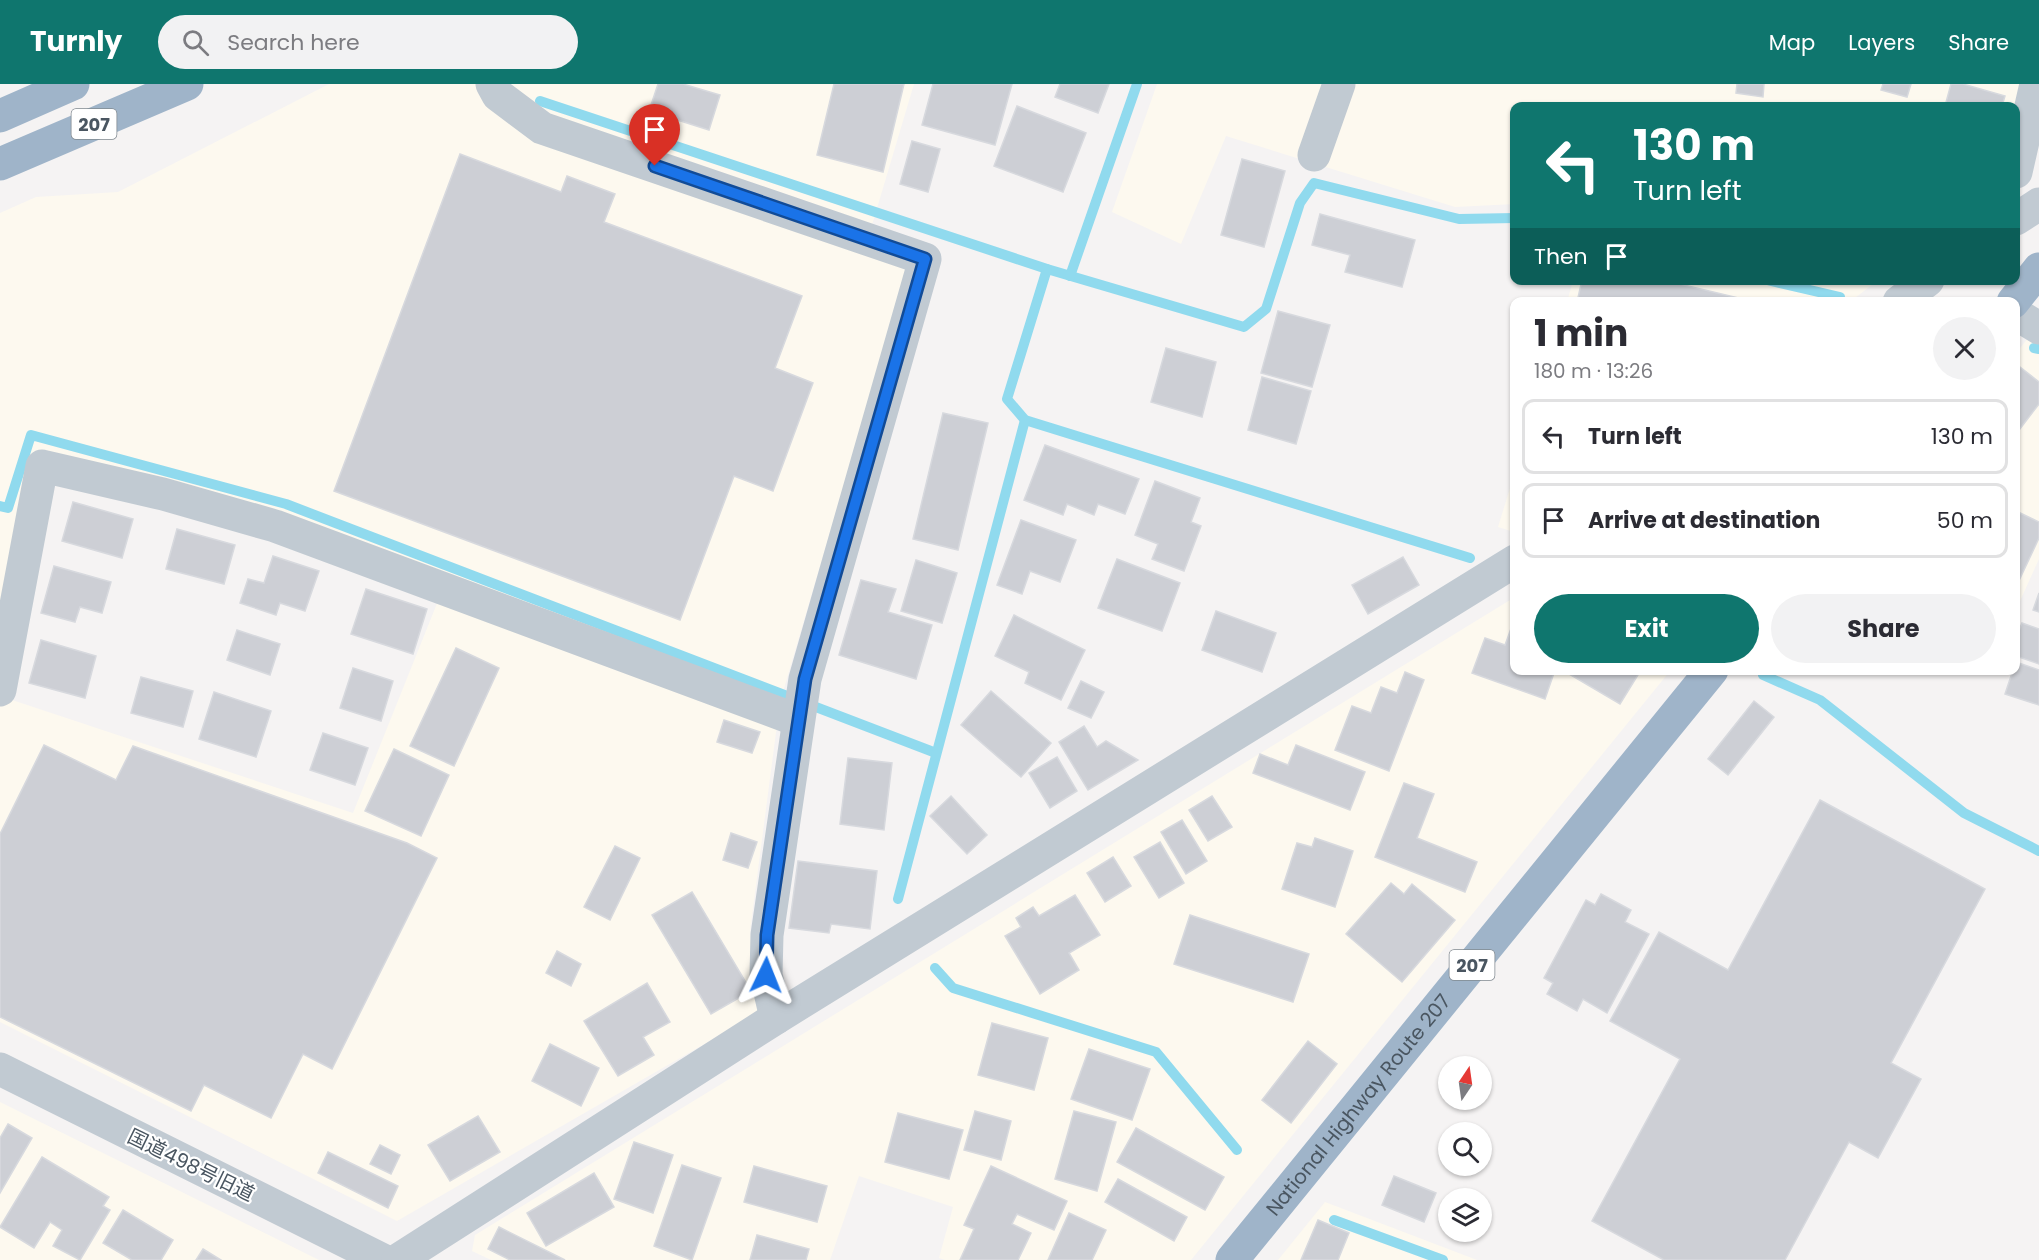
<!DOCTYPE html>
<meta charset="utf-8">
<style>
:root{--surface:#fff;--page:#f2f2f3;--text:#2b2b33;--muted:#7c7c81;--line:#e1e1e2;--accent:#0f766e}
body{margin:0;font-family:Poppins,"Noto Sans JP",sans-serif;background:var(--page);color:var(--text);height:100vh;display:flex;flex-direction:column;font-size:22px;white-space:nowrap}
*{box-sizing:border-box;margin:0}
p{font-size:20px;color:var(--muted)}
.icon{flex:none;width:33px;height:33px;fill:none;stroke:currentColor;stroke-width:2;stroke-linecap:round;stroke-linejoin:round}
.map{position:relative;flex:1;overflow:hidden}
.side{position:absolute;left:1510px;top:213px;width:510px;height:378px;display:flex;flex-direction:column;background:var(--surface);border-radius:12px;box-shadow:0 2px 4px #0004}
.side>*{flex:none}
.top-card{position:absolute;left:1510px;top:18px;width:510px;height:183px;border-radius:12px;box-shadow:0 2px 4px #0004;background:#0f766e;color:#fff;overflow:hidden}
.needle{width:39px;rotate:13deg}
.buttons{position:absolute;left:1438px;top:972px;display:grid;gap:12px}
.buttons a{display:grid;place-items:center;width:54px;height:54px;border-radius:50%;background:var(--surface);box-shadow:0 2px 4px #0004;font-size:30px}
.pin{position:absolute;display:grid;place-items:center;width:51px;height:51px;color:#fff;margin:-62px -26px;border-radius:50% 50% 50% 0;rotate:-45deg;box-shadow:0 0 6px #0007}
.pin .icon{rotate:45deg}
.me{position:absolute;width:66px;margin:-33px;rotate:2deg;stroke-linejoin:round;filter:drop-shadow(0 0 4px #0008)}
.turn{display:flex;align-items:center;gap:21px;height:126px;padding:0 24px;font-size:27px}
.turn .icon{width:78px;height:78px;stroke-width:2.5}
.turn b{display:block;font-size:42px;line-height:51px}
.then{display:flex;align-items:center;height:57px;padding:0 24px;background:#0003;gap:12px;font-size:22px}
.round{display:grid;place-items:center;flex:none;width:63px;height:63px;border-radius:32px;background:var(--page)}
.summary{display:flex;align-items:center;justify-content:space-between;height:102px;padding:0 24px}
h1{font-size:36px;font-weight:700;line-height:45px}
.primary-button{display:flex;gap:12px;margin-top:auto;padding:12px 24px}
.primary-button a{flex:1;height:69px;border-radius:36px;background:var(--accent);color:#fff;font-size:24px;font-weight:700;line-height:69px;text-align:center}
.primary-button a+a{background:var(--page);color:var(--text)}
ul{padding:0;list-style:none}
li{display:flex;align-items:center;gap:18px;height:75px;margin:0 12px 9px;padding:0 12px;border:3px solid var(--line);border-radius:12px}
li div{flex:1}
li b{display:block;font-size:22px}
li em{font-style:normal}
header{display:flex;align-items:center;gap:36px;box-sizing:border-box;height:84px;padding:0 30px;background:var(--accent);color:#fff}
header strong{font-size:28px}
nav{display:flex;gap:33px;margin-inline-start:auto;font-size:21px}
.search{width:420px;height:54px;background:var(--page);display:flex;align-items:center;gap:15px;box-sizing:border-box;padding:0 21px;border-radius:33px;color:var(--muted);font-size:22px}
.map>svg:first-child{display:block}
.commercial{fill:#fdf9ef}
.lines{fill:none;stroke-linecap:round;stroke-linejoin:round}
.stream{stroke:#90daee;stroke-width:10}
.building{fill:#cdcfd5;stroke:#d7d9de;stroke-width:1.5}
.minor{stroke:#c1cad2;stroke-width:33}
.tertiary{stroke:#c1cad2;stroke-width:33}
.trunk{stroke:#9fb4c9;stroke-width:33}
.route-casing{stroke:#114b97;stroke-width:15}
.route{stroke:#1a73e8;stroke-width:10}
.labels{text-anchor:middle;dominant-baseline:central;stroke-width:4.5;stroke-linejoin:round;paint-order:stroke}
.shield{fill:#fff;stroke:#808990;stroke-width:1.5}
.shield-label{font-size:18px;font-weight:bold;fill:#4a5661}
.street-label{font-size:20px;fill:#4a5661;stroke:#fff}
</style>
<header>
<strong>Turnly</strong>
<div class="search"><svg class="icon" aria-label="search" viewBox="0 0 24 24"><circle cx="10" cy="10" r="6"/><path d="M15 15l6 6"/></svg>Search here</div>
<nav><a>Map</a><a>Layers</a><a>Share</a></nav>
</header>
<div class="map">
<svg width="2039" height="1176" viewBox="0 0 2039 1176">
<rect width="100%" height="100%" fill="#f5f3f3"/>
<!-- commercial -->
<g class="commercial">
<polygon points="329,0 914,0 872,141 916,156 780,618 750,847 760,928 397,1137 0,938 0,612 353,729 448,492 41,368 0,581 0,129 36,113 118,108"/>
<polygon points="1157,0 2039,0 2016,22 1515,22 1515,120 1455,123 1226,52 1181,160 1112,128"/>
<polygon points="1573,197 1877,197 1851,217 1567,218"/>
<polygon points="2039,241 2039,475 2016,526 2016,269"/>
<polygon points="1515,388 1515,447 1514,448 1498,443"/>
<polygon points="1515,513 1515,586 1670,587 1191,1176 945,1176 939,1174 953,1123 859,1092 830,1176 491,1176 472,1167 475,1151"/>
<polygon points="0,1018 319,1176 0,1176"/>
<polygon points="1325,1118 1477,1176 1278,1176"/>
</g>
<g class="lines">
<!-- stream -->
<g class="stream">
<polyline points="540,17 1047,185 1244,243 1266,225 1300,119 1314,99 1459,135 1515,134"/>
<polyline points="1047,185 1007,315 1025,336 1470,474"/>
<polyline points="1070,192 1137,0"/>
<polyline points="1767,196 1840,213"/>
<polyline points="2034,264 2039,265"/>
<polyline points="0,422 8,424 31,351 286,420 936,669"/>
<polyline points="1763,591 1820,616 1964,729 2039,767"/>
<polyline points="898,815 1025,336"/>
<polyline points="935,884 953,904 1156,968 1237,1066"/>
<polyline points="1334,1136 1443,1176"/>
</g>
</g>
<!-- building -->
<g class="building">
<polygon points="658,0 683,0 720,11 709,46 649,27"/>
<polygon points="834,0 904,0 883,88 817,71"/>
<polygon points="933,0 1012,0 995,61 922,41"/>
<polygon points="1060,0 1109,0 1098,29 1055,13"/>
<polygon points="1737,0 1764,0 1763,13 1736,9"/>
<polygon points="1883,0 1911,0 1907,13 1881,6"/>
<polygon points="1951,0 1963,0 2005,12 2002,22 1945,22"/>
<polygon points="1017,22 1086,49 1063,108 994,82"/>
<polygon points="912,57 940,65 928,108 900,100"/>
<polygon points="460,70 561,108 567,92 615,110 604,138 802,212 775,284 813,299 773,407 734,392 680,536 334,407"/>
<polygon points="1242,75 1285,87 1264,163 1221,151"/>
<polygon points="1320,130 1415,156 1402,203 1345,188 1350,171 1312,161"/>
<polygon points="1582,196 1663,196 1743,215 1743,218 1577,218"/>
<polygon points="1278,227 1330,241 1312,303 1261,289"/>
<polygon points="1166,264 1216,278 1202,333 1151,318"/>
<polygon points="2020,283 2039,298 2039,320 2016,350 2016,288"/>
<polygon points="1262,293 1311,307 1296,360 1248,346"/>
<polygon points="943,329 988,339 958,466 913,455"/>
<polygon points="1045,361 1139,395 1125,430 1098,420 1094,431 1067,420 1063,431 1024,416"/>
<polygon points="1155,397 1200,414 1191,438 1201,442 1184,487 1152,475 1158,460 1135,451"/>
<polygon points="73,418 133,435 122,474 62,457"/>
<polygon points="2016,427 2039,438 2039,454 2016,503"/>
<polygon points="1021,436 1076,456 1060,498 1030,487 1022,510 997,501"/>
<polygon points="177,445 235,461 224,500 166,485"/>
<polygon points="273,472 319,487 305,527 280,519 276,531 240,519 248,495 264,499"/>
<polygon points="1403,473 1419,501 1368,530 1352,501"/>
<polygon points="1117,475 1180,499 1162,547 1098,524"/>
<polygon points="916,476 957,489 942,539 901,527"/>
<polygon points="54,482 111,498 102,529 80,523 75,538 41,529"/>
<polygon points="861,496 896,505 888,528 932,541 916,595 839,571"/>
<polygon points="366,505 427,525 413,570 351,550"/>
<polygon points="2039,509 2039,528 2033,526"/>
<polygon points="1216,527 1276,549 1262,588 1202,566"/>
<polygon points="1014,531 1085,566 1061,616 1025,599 1029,588 995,572"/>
<polygon points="1513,539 1515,586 1555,586 1545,615 1472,589 1485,554 1505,561"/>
<polygon points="2022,539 2039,545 2039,580 2016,572 2016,554"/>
<polygon points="237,546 280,560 270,591 227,576"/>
<polygon points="41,556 96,572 85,614 29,599"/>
<polygon points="456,564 499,584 454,682 410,662"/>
<polygon points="2016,578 2039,586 2039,621 2005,610 2013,586 2016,586"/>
<polygon points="353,584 393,597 381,637 340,624"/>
<polygon points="1571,586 1641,586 1620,620 1569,590"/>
<polygon points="1405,588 1424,596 1389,687 1335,666 1352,622 1371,629 1381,603 1397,609"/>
<polygon points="141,593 193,607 183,643 131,629"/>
<polygon points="1081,597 1104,608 1091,634 1068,624"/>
<polygon points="991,607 1051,659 1021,693 961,641"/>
<polygon points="214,608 271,627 256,673 199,655"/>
<polygon points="1754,617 1774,633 1728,691 1708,675"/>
<polygon points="724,636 760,648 752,669 717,658"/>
<polygon points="1084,642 1097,663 1106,657 1138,676 1088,706 1059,658"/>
<polygon points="323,649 368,664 355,701 310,686"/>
<polygon points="44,661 116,696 133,662 407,759 437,774 332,985 303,970 271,1034 204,1001 191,1027 0,933 0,750"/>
<polygon points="1296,661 1365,688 1350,726 1253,689 1260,670 1288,681"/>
<polygon points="394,665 449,691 421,752 365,727"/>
<polygon points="1057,673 1077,707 1050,724 1029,689"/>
<polygon points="848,674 892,679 884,746 840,740"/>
<polygon points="1404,699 1434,710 1417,754 1477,778 1465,808 1375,773"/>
<polygon points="951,712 987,751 967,770 930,732"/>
<polygon points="1212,712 1232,743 1208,757 1189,726"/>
<polygon points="1820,716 1985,805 1891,979 1921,995 1878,1074 1849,1058 1785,1176 1664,1176 1592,1137 1680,975 1610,937 1659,848 1728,886"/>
<polygon points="1182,736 1207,777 1186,790 1161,748"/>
<polygon points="731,749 757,758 748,784 723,776"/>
<polygon points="1315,754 1353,767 1335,823 1282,805 1297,759 1312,763"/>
<polygon points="1160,758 1184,799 1159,814 1134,773"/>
<polygon points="615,762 640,774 610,836 584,823"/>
<polygon points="1113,773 1131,802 1105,818 1087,789"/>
<polygon points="798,777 877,787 870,845 831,840 829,849 789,844"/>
<polygon points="1391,799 1404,810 1412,800 1455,836 1402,898 1346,850"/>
<polygon points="692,808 751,907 711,930 652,831"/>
<polygon points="1601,810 1631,826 1625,838 1649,850 1607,929 1583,915 1577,927 1547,910 1553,899 1544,894 1586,816 1595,821"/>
<polygon points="1075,811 1100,851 1069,869 1079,886 1040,910 1005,852 1021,843 1016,834 1033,823 1039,832"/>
<polygon points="1190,831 1309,870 1293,918 1174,880"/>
<polygon points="557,867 581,880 571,902 546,889"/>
<polygon points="647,899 670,938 643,953 654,971 618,992 584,937"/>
<polygon points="992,939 1048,954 1034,1006 978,991"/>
<polygon points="1308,957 1337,980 1291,1039 1262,1016"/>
<polygon points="550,960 599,984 581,1022 532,997"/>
<polygon points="1089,965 1150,985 1132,1036 1071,1015"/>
<polygon points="975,1027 1011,1037 1001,1076 964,1066"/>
<polygon points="1074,1027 1116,1038 1097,1107 1055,1095"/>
<polygon points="898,1029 963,1046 949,1095 885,1078"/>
<polygon points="478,1032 500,1068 450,1097 428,1061"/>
<polygon points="8,1040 32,1054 0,1109 0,1054"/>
<polygon points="1136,1044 1224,1093 1205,1126 1117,1078"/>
<polygon points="634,1058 673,1071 653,1129 614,1115"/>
<polygon points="380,1061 400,1071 391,1090 370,1080"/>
<polygon points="328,1068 398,1102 388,1124 318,1089"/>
<polygon points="42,1073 109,1113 103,1122 110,1126 80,1176 53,1162 62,1146 50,1138 34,1164 0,1143"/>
<polygon points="682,1081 721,1094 692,1176 654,1162"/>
<polygon points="754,1082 827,1102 817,1138 744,1118"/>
<polygon points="991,1082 1067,1117 1054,1146 1017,1130 1012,1140 1031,1149 1018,1176 960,1176 974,1145 964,1141"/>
<polygon points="594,1089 614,1123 546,1162 527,1129"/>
<polygon points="1394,1092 1436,1109 1424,1138 1382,1121"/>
<polygon points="1118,1095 1187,1133 1174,1157 1105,1118"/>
<polygon points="123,1126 173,1156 161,1176 132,1176 103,1159"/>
<polygon points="1069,1129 1106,1146 1092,1176 1048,1176"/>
<polygon points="1318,1136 1349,1149 1338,1176 1301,1176"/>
<polygon points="499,1143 565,1176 510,1176 488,1165"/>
<polygon points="757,1151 809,1165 806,1176 750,1176"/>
<polygon points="203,1165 221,1176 196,1176"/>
</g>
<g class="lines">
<!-- minor -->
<g class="minor">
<polyline points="492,0 498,11 542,44 925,175 805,595 767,851 766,891 776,934"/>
<polyline points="1314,71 1339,0"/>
<polyline points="2016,88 2036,0"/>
<polyline points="2016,230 2039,244"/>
<polyline points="0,606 42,382 163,410 275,442 797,636"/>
</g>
<!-- tertiary -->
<g class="tertiary">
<polyline points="2016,135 2039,120"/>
<polyline points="1899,218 1928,196"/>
<polyline points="0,985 383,1176"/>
<polyline points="398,1176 776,934 1515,477"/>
</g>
<!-- trunk -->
<g class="trunk">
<polyline points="0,32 73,0"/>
<polyline points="0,80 187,0"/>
<polyline points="2013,218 2039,185"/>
<path id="s1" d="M1232,1176L1712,586"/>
</g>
</g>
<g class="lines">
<!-- route casing -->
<g class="route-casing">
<polyline id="route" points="655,82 925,175 805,595 767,851 766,891"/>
</g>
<!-- route -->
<use href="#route" class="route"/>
</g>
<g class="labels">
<!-- shield labels -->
<g class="shield">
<rect x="71.5" y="25" width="45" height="30" rx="4.5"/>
<rect x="1449.5" y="866" width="45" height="30" rx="4.5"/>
</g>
<g class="shield-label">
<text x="94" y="40">207</text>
<text x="1472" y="881">207</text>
</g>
<!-- street labels -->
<g class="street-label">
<text stroke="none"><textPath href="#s1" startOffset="200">National Highway Route 207</textPath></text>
<text transform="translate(191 1081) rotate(26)">国道498号旧道</text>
</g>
</g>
</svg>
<div class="buttons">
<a><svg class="needle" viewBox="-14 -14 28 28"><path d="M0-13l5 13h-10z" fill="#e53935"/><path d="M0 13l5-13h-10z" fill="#7c7c81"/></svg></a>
<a><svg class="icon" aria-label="search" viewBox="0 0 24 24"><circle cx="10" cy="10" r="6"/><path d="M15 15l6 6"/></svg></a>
<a><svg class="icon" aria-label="layers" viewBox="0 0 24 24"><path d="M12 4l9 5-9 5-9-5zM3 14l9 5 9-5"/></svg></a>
</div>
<div class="pin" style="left:655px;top:82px;background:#d93025"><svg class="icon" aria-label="arrive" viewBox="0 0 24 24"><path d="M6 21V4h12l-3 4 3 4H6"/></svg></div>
<svg class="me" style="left:766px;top:891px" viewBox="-20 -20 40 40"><path d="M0-17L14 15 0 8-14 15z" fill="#1a73e8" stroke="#fff" stroke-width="4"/></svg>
<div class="top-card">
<div class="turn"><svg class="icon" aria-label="left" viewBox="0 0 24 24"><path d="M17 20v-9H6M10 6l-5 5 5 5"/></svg><div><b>130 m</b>Turn left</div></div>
<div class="then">Then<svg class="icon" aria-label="arrive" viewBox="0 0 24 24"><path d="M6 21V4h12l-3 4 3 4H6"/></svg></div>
</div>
<section class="side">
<div class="summary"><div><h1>1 min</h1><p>180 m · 13:26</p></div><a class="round"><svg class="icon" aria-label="close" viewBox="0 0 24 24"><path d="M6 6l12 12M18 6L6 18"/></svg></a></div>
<ul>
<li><svg class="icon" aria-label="left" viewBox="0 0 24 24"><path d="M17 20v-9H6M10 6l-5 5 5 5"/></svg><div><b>Turn left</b></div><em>130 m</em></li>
<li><svg class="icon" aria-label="arrive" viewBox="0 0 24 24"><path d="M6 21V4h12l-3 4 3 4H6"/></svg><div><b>Arrive at destination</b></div><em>50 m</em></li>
</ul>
<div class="primary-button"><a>Exit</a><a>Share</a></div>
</section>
</div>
